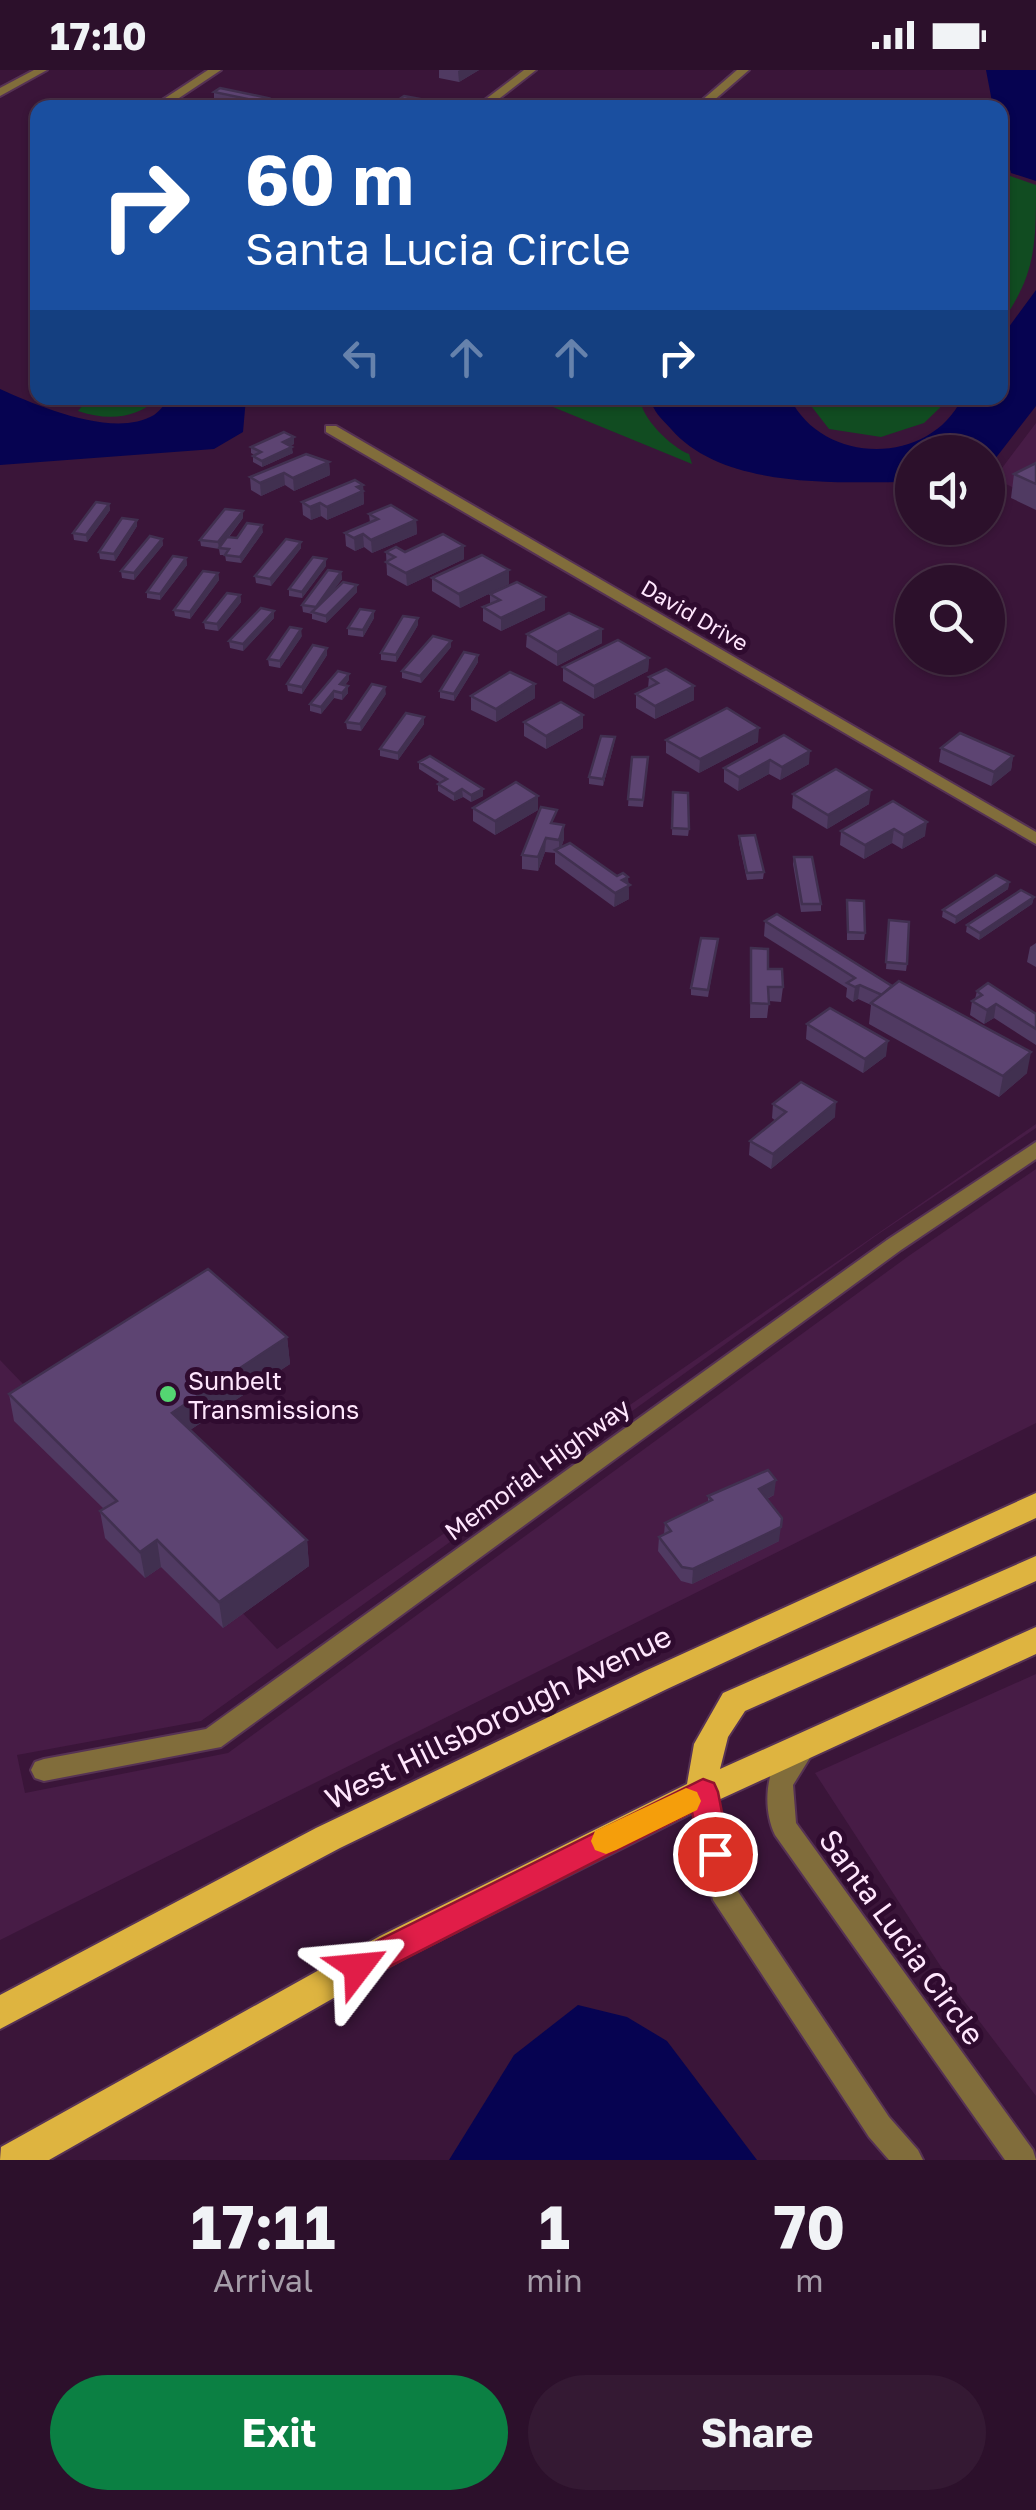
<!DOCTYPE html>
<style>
:root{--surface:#2c102b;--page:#341933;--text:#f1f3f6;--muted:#a69da9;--line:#483047;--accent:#0b8043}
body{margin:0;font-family:"Golos Text",sans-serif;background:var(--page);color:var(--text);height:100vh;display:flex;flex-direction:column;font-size:38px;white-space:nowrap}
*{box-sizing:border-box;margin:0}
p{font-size:32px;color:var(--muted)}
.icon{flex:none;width:55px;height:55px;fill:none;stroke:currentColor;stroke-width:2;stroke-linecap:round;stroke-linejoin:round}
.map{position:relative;height:2090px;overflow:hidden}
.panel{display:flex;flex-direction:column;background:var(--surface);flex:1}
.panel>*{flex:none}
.guide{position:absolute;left:30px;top:30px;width:978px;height:305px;border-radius:20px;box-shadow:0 2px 8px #0004,0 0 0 2px var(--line);background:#1a4fa0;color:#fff;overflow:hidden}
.buttons{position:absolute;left:895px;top:365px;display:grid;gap:20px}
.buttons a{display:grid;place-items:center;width:110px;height:110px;border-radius:50%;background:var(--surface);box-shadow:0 2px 8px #0004,0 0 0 2px var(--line);font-size:50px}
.pin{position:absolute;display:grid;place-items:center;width:85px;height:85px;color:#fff;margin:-42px;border:5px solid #fff;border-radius:50%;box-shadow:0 2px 10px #0007}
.me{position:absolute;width:110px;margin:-55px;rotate:61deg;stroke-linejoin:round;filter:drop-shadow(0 0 8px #0008)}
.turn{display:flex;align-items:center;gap:35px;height:210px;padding:0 50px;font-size:45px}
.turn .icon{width:130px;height:130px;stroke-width:2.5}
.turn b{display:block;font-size:70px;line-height:85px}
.lanes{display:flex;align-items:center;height:95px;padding:0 50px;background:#0003;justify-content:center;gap:50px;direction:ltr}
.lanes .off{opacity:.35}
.eta{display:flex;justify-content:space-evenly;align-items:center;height:170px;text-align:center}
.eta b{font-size:60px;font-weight:700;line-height:70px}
.cta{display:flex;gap:20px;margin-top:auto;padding:20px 50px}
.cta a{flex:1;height:115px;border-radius:60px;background:var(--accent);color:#fff;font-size:40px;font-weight:700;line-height:115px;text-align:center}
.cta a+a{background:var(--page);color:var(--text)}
.status{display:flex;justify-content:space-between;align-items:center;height:70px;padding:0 50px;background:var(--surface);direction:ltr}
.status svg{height:28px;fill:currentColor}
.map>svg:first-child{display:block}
.built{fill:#471c46}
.green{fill:#114c21}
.water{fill:#060351}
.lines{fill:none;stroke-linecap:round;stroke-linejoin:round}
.minor-casing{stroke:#563254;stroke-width:4}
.primary-casing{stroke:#563254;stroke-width:4}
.minor{fill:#816d3b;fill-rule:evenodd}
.primary{fill:#deb440;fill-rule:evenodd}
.wall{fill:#503a62}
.shaded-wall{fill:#413050}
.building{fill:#5d4472;stroke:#413050;stroke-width:2.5}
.route{fill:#e11d48;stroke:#92132f;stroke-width:2.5}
.slow{fill:#f59e0b}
.poi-dot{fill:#54d672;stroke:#2f0b2f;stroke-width:4}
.labels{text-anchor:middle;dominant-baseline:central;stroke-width:10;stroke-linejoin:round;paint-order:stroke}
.far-street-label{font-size:22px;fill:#ffe6fd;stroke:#2f0b2f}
.poi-label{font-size:25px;fill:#ffe6fd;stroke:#2f0b2f;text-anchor:start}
.street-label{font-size:25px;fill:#ffe6fd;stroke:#2f0b2f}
.near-street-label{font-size:30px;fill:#ffe6fd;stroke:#2f0b2f}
</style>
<div class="status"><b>17:10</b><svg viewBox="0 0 49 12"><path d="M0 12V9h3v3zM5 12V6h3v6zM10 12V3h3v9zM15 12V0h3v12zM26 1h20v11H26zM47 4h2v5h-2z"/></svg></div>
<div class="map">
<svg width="1036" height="2090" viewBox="0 0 1036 2090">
<rect width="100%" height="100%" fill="#3a1539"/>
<!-- built -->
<g class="built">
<polygon points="1036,353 1036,429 988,405 999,402"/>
<polygon points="1036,1054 1036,1058 877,1165 201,1651 17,1685 25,1723 228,1683 910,1185 1036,1099 1036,1353 0,1870 0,1290 277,1579"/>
<polygon points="1036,1604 1036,2026 958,1923 815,1703"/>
</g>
<!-- green -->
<g class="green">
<path d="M1000,90L1002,103L1036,115C1036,174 1036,206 1000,254Z"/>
<path d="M89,328H158C137,349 107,351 78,341Z"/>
<path d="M531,328H640C641,348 671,377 689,384L692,394Z"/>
<polygon points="805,328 950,328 924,353 881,367 829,359"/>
</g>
<!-- water -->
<g class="water">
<polygon points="986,0 1036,0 1036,111 1011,103 1000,61 1000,38 993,37"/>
<path d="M1036,220V336L988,398V382H912V412C839,412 724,420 671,359C662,349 652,341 651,328H790C823,396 930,396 962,328H1000V269Z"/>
<path d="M0,319C38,336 114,369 154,345C160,341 166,332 171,328H246L243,362L214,379L0,395Z"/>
<polygon points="578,1935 627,1947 667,1971 757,2090 449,2090 514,1985"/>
</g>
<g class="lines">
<!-- minor casing -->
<g class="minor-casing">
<g id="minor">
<polygon points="34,0 47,0 0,26 0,18"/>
<polygon points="208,0 221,0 164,38 150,38"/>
<polygon points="524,0 536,0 487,38 474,38"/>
<polygon points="737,0 749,0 705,38 693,38"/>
<polygon points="326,356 336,356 1036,762 1036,774 326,362"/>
<polygon points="1036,1072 1036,1089 901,1180 221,1677 44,1711 35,1708 31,1700 35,1692 44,1689 206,1659 887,1170"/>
<path d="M803,1667L812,1670L816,1678L793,1715L796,1753L1033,2080L1036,2090H1005L775,1765C760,1734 766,1680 803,1667Z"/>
<polygon points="703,1711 712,1714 716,1722 735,1817 889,2047 918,2080 923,2090 889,2090 869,2067 713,1830 690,1722 694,1714"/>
</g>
</g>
<!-- primary casing -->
<g class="primary-casing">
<g id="primary">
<polygon points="1036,1423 1036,1448 667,1619 340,1778 0,1959 0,1925 316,1758 645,1601"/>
<polygon points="1036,1486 1036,1511 745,1641 728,1667 720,1699 1036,1557 1036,1584 714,1732 404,1888 49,2090 0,2090 1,2077 380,1866 687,1714 694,1674 723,1623"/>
</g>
</g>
<!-- minor -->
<use href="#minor" class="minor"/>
<!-- primary -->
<use href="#primary" class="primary"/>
</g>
<!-- wall -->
<g class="wall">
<polygon points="439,0 479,0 459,12 439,8"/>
<polygon points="214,22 268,33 261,38 214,28"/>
<polygon points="294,374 290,376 293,383 262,397 253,392 253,386 254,385 251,383 251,377"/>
<polygon points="329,392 330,405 294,421 285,415 261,426 251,420 250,407"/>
<polygon points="1036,393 1036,440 1011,428 1014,404"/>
<polygon points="363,415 364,434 327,450 321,446 311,450 303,445 302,432"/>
<polygon points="109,434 110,440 87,472 74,470 73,463"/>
<polygon points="369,444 416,450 417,464 372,483 364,477 355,481 346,476 345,463 370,453"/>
<polygon points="243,448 229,467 237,468 263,462 241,493 226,491 225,485 220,485 219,479 201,476 200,470"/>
<polygon points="137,450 137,456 115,491 100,489 99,482"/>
<polygon points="162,469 163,475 134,510 122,508 121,501"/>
<polygon points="301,472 301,478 271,516 256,513 255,506"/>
<polygon points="386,482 405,482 464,489 407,516 387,505"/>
<polygon points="186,488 187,495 160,530 147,528 147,522"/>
<polygon points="326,496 302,528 289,526 289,519"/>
<polygon points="341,502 342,509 331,523 357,522 326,553 312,549 312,544 303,542 302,535"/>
<polygon points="218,503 219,510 190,549 175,546 174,540"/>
<polygon points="432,508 509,514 460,538 432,521"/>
<polygon points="490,524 545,527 545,540 501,561 483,551 483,537 490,534"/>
<polygon points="240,525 241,532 218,561 205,559 204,552"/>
<polygon points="274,541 274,548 243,581 230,578 229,571"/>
<polygon points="374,541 374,548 363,567 348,565 348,558"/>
<polygon points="418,555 396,592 381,590 381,583"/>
<polygon points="527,564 602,573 557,596 526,577"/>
<polygon points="302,566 280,598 269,596 268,589"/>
<polygon points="451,577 421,613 402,608 402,601"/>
<polygon points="327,578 327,585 302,624 288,621 287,614"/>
<polygon points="478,585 478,592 454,631 440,628 440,621"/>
<polygon points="649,588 648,601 594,629 563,611 563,597"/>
<polygon points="649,607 694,616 694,630 655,649 636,638 636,624 648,618"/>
<polygon points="349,610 345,615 348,616 348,623 342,630 334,628 321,644 310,641 310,634"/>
<polygon points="535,614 535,628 496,652 471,640 471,626"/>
<polygon points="386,624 361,661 347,659 346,652"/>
<polygon points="424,647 424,654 398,690 380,686 380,679"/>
<polygon points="524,652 583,658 546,679 524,666"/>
<polygon points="784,665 809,694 780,710 769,704 738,721 724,712 724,698"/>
<polygon points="615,667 614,674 603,716 589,714 589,707"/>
<polygon points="666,670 758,672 699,703 666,683"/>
<polygon points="941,678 1013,686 1011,700 991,716 939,692"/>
<polygon points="632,687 648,687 643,737 628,736"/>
<polygon points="419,692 483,726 471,732 463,727 454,731 438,721 438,714 441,713 419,699"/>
<polygon points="673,722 689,759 688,766 672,765"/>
<polygon points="793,724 869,734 827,759 792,738"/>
<polygon points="893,731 925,766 902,779 892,773 864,789 840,775 841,761"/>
<polygon points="473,738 538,740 495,765 473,751"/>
<polygon points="556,754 564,755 564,769 561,778 617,806 628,807 629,829 614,837 555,794 555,783 545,782 538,801 522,799 522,785"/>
<polygon points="739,766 764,802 763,809 747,810 739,773"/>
<polygon points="794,787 821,834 821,841 801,842 793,794"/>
<polygon points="1009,812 1008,819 955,854 942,847 943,840"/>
<polygon points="1034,827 1032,834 979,870 966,862 967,855"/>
<polygon points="847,830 865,863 864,870 847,870"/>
<polygon points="889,850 907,894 906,901 886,899"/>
<polygon points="765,851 1027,1003 999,1027 869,954 871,935 858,929 853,932 846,927 847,918 764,866"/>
<polygon points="718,869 708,927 691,925 691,918"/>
<polygon points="1036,873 1036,897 1027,892 1030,877"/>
<polygon points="751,878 783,917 781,932 769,931 767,948 750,948"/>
<polygon points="977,921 1036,944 1036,975 994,948 984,954 970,945 972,931 975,929"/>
<polygon points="807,954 886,986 863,1003 806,969"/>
<polygon points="773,1034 835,1047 771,1099 749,1085 750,1071 776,1051 772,1048"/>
<polygon points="287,1267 290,1294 190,1360 307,1470 309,1496 223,1558 161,1497 145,1508 105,1468 100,1441 104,1439 14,1351 9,1324"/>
<polygon points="774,1425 767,1429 779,1471 692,1514 681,1511 658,1481 659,1467 664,1464 665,1453 708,1432 708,1426"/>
</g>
<!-- shaded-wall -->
<g class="shaded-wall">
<polygon points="460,0 479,0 459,12 458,1"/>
<polygon points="425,30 425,36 423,38 413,38"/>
<polygon points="294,367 294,374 283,378 283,372"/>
<polygon points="292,377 293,383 262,397 262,391"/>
<polygon points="329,392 330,405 294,421 293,408"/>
<polygon points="284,403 285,415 261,426 260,413"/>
<polygon points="363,415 364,434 327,450 327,437"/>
<polygon points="320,433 321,446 311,450 310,437"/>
<polygon points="109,434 110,440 87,472 86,465"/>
<polygon points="243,441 243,448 219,479 218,472"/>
<polygon points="137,450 137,456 115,491 114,484"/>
<polygon points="416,450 417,464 372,483 371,470"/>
<polygon points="262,455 263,462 241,493 240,487"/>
<polygon points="363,464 364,477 355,481 354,468"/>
<polygon points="162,469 163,475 134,510 134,503"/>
<polygon points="301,472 301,478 271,516 270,509"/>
<polygon points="464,476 464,489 407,516 406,503"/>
<polygon points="186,488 187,495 160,530 160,524"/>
<polygon points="326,489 326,496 302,528 302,522"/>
<polygon points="509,500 509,514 460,538 459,524"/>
<polygon points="341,502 342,509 316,544 316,537"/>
<polygon points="218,503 219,510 190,549 190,542"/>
<polygon points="357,515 357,522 326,553 326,546"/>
<polygon points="240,525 241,532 218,561 217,554"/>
<polygon points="545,527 545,540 501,561 501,548"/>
<polygon points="274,541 274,548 243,581 243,574"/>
<polygon points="374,541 374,548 363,567 363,560"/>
<polygon points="418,548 418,555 396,592 396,585"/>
<polygon points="301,559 302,566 280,598 280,591"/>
<polygon points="602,559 602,573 557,596 557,582"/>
<polygon points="451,571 451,577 421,613 420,606"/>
<polygon points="327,578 327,585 302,624 302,617"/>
<polygon points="478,585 478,592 454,631 454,624"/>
<polygon points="649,588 648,601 594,629 594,616"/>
<polygon points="349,604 349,610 340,621 340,614"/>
<polygon points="535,614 535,628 496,652 496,639"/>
<polygon points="348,616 348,623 342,630 342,623"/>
<polygon points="694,616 694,630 655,649 655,636"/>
<polygon points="385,617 386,624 361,661 360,654"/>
<polygon points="334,621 334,628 321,644 321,637"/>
<polygon points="583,645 583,658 546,679 546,666"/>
<polygon points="424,647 424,654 398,690 398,683"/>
<polygon points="759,658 758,672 699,703 700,689"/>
<polygon points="615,667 614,674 603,716 603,709"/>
<polygon points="810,681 809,694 780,710 782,697"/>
<polygon points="1013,686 1011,700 991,716 994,702"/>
<polygon points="770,690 769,704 738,721 739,707"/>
<polygon points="462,719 463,727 454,731 454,724"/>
<polygon points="483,719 483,726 471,732 471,725"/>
<polygon points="871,720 869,734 827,759 828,745"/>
<polygon points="538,726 538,740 495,765 495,751"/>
<polygon points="927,752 925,766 902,779 904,765"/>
<polygon points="564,755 564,769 559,784 559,770"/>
<polygon points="894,759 892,773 864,789 865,775"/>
<polygon points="546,768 545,782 538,801 538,787"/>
<polygon points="628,807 629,829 614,837 615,823 622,810"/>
<polygon points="1009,812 1008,819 955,854 956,847"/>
<polygon points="1034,827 1032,834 979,870 980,863"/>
<polygon points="860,915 858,929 853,932 855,917"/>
<polygon points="996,934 994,948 984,954 987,940"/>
<polygon points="888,971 886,986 863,1003 865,989"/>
<polygon points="1031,982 1027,1003 999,1027 1003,1006"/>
<polygon points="836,1032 835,1047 771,1099 773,1084"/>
<polygon points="287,1267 290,1294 175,1370 172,1343"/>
<polygon points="776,1410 774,1425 757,1433 759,1419"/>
<polygon points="782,1448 779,1471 692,1514 693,1499"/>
<polygon points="157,1470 161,1497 145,1508 140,1482"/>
<polygon points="307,1470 309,1496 223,1558 219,1532"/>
</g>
<!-- building -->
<g class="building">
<polygon points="220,18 268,28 262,32 214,22"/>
<polygon points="404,26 425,30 413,38 386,38"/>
<polygon points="284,362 294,367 283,372 292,377 262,391 253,386 261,382 251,377"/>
<polygon points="306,384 329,392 293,408 284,403 260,413 250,407"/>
<polygon points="1036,393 1036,414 1014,404"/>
<polygon points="355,410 363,415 357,417 363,421 327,437 320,433 310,437 302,432"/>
<polygon points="96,432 109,434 86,465 73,463"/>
<polygon points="391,435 416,450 371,470 363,464 354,468 345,463 378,449 369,444"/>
<polygon points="225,439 243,441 218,472 200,470"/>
<polygon points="122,448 137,450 114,484 99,482"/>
<polygon points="247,453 262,455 240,487 225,485 229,479 219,478 227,467 237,468"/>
<polygon points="443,464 464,476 406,503 386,492 395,487 386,482 396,477 405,482"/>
<polygon points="150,466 162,469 134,503 121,501"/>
<polygon points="286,469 301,472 270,509 255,506"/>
<polygon points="482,485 509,500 459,524 432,508"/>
<polygon points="173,486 186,488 160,524 147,522"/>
<polygon points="313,487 326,489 302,522 289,519"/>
<polygon points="328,500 341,502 316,537 302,535"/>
<polygon points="203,501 218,503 190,542 174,540"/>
<polygon points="343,512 357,515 326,546 312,542"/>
<polygon points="517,512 545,527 501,548 483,537 500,530 490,524"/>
<polygon points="227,523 240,525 217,554 204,552"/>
<polygon points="261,538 274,541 243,574 229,571"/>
<polygon points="360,539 374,541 363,560 348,558"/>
<polygon points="569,543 602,559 557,582 527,564"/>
<polygon points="403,546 418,548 396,585 381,583"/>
<polygon points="290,557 301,559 280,591 268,589"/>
<polygon points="433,566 451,571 420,606 402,601"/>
<polygon points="618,570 649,588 594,616 563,597"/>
<polygon points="313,575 327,578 302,617 287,614"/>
<polygon points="464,582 478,585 454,624 440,621"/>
<polygon points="666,599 694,616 655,636 636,624 658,613 649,607"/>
<polygon points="338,601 349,604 340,614 348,616 342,623 334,621 321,637 310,634"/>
<polygon points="510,602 535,614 496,639 471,626"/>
<polygon points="372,614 385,617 360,654 346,652"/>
<polygon points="561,632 583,645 546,666 524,652"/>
<polygon points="727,638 759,658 700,689 666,670"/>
<polygon points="406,643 424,647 398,683 380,679"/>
<polygon points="960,663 1013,686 994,702 941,678"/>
<polygon points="784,665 810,681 782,697 770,690 739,707 724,698"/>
<polygon points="601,666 615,667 603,709 589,707"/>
<polygon points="430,686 483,719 471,725 462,719 454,724 438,714 447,709 419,692"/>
<polygon points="632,687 648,687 643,730 628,729"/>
<polygon points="836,699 871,720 828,745 793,724"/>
<polygon points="516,712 538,726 495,751 473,738"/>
<polygon points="673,722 688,723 689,759 672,758"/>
<polygon points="893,731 927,752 904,765 894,759 865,775 841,761"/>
<polygon points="541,737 557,740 551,753 564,755 559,770 546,768 538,787 522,785"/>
<polygon points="755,765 764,802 747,803 739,766"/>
<polygon points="570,773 617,806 623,803 628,807 622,810 630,815 615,823 555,780"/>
<polygon points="794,787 812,787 821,834 802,834"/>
<polygon points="996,805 1009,812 956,847 943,840"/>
<polygon points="1021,820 1034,827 980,863 967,855"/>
<polygon points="847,830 864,831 865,863 848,862"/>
<polygon points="777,844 892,916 882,925 860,915 855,917 847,913 855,908 765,851"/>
<polygon points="889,850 909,852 907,894 886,892"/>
<polygon points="701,868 718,869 708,920 691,918"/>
<polygon points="751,878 768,879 768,899 782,899 783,917 768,917 769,934 751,933"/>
<polygon points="899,911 1031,982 1003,1006 871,933"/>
<polygon points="988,913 1036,944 1036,959 996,934 987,940 972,931 982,925 977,921"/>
<polygon points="830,938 888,971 865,989 807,954"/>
<polygon points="801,1012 836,1032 773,1084 750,1071 786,1042 773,1034"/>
<polygon points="208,1199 287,1267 172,1343 307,1470 219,1532 157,1470 140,1482 100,1441 117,1431 9,1324"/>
<polygon points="768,1400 776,1410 759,1419 782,1448 781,1457 693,1499 682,1497 659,1467 671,1461 665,1453 712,1430 708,1426"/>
</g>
<!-- route -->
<polygon class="route" points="703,1709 714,1713 718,1722 730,1784 726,1793 715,1797 704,1793 692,1742 369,1907 358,1911 347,1907 342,1897 347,1886"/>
<!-- slow -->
<polygon class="slow" points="686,1718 697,1722 701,1731 697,1740 616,1780 606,1784 595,1780 591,1771 595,1761"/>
<!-- markers -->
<circle class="poi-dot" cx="168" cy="1324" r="10"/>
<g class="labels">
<!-- far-street labels -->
<g class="far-street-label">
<text transform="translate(695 545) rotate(30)">David Drive</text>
</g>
<!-- poi labels -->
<g class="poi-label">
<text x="188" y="1310">Sunbelt<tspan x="188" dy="29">Transmissions</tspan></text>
</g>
<!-- street labels -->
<g class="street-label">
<text transform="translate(537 1399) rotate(-36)">Memorial Highway</text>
</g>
<!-- near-street labels -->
<g class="near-street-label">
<text transform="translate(498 1647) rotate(-26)">West Hillsborough Avenue</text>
<text transform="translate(902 1867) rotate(54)">Santa Lucia Circle</text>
</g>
</g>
</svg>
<div class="buttons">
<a><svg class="icon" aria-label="sound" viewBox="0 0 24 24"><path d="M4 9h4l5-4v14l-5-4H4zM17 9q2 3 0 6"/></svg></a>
<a><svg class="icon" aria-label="search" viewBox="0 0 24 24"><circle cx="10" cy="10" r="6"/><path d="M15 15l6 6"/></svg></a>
</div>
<div class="pin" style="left:715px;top:1784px;background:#d93025"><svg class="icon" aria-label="arrive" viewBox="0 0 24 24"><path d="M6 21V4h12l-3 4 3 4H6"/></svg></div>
<svg class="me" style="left:358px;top:1897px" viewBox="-20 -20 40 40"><path d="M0-17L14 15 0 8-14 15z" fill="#e11d48" stroke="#fff" stroke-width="4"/></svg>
<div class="guide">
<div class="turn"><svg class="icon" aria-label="right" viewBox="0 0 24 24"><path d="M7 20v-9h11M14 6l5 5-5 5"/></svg><div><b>60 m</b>Santa Lucia Circle</div></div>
<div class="lanes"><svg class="icon off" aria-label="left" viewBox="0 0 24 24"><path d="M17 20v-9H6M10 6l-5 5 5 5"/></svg><svg class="icon off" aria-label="ahead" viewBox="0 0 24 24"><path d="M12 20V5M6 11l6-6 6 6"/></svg><svg class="icon off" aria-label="ahead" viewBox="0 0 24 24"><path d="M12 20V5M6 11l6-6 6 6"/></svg><svg class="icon" aria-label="right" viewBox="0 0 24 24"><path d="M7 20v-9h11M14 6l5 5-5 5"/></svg></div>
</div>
</div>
<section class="panel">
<div class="eta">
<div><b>17:11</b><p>Arrival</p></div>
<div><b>1</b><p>min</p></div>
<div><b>70</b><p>m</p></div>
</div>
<div class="cta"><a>Exit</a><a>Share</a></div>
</section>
